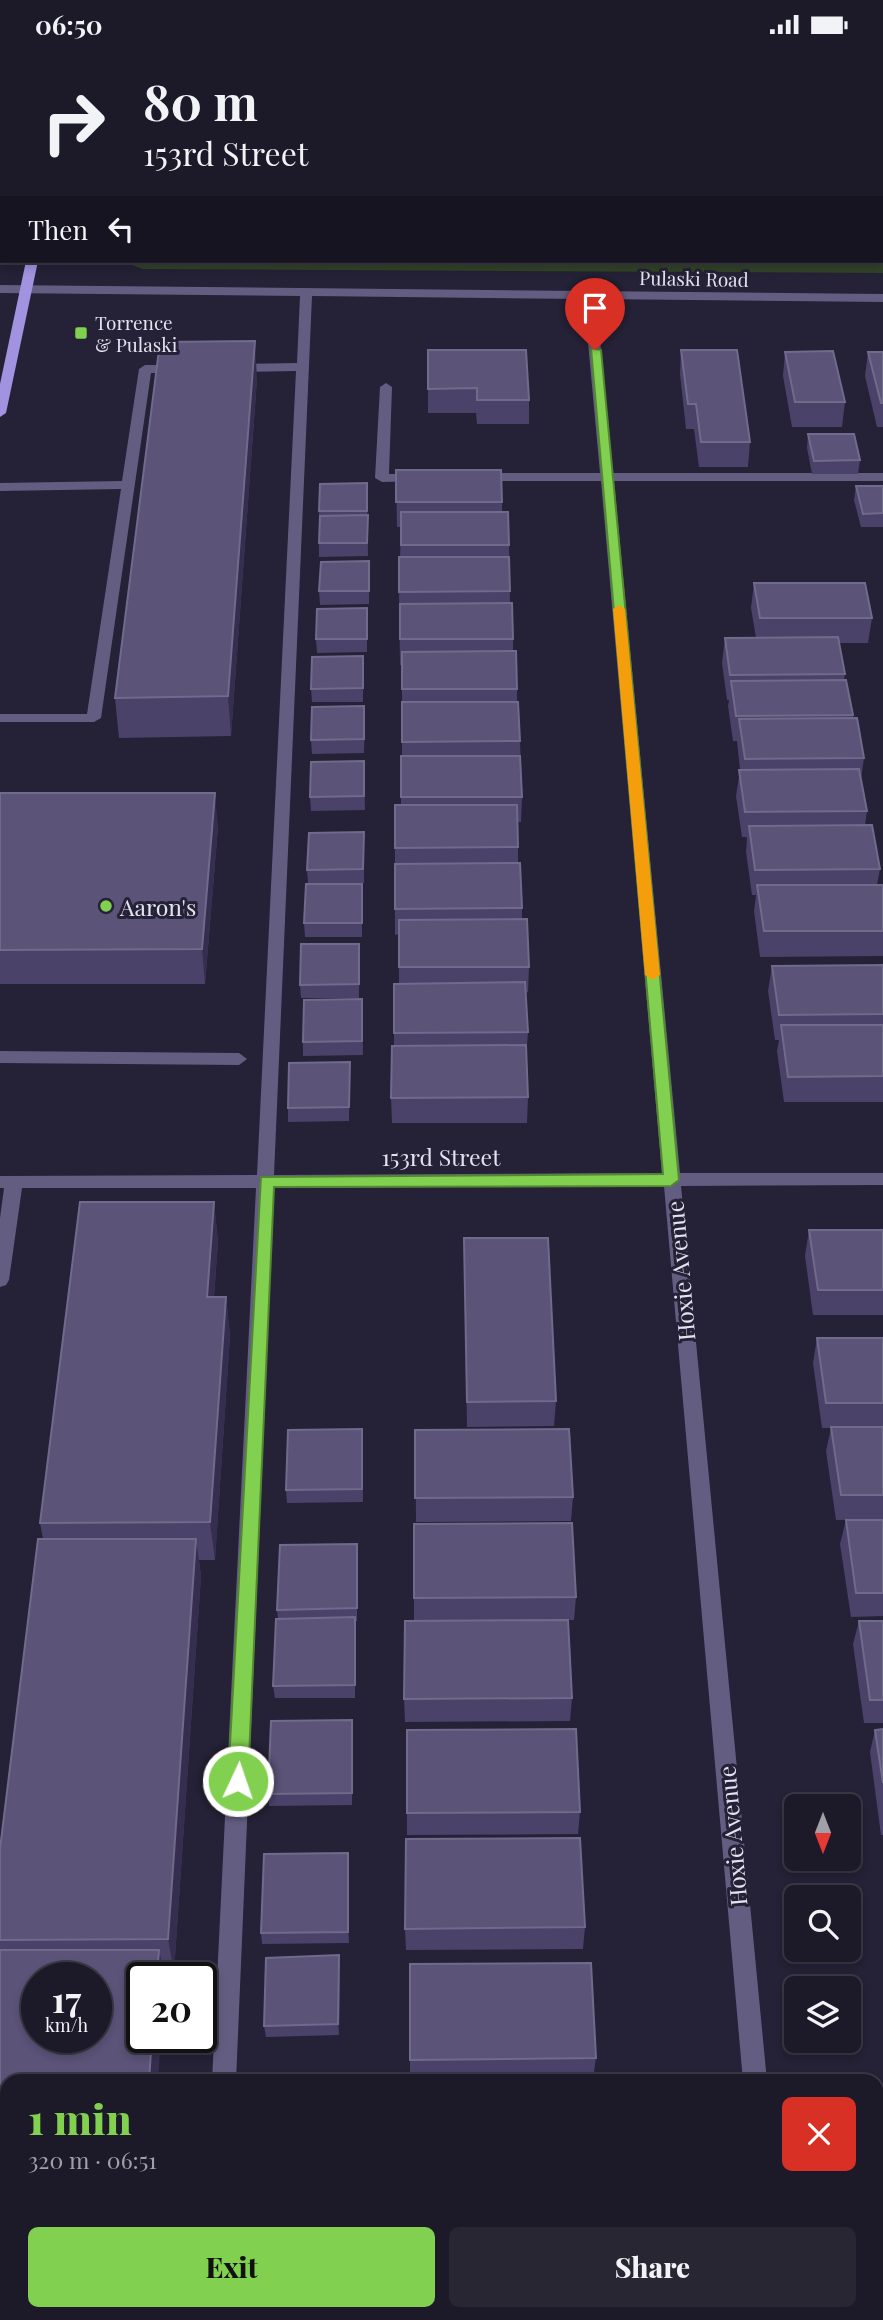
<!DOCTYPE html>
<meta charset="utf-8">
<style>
:root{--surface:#1c1928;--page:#292634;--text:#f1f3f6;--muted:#a0a0a8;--line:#3a3845;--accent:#82d04f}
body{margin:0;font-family:"Playfair Display",serif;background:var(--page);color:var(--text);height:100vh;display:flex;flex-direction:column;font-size:26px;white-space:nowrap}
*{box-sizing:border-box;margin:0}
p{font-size:23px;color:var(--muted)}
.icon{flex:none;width:38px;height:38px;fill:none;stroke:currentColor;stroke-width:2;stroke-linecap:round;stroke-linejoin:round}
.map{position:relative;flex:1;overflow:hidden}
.side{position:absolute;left:0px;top:2025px;width:884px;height:247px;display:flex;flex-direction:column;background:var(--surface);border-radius:21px 21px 0 0;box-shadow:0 4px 10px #0003,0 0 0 2px var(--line)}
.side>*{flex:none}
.guide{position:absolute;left:0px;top:0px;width:884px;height:214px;box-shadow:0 4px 10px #0003,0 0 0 2px var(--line);background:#1c1928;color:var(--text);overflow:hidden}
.needle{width:46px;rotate:180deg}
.buttons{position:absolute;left:784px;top:1745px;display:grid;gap:14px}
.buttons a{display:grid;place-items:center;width:77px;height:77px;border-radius:10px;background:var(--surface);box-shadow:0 4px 10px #0003,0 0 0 2px var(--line);font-size:35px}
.speed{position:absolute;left:21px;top:1913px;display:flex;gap:14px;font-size:35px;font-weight:700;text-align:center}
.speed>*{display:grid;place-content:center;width:91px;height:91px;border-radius:50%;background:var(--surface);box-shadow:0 4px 10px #0003,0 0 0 2px var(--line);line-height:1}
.speed small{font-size:18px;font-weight:400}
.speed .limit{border:4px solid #111;border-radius:10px;background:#fff;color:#111}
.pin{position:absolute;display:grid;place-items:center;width:60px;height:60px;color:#fff;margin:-72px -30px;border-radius:50% 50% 50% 0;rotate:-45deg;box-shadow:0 0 7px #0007}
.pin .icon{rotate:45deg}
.me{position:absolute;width:77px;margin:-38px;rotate:3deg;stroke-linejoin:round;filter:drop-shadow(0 0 5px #0008)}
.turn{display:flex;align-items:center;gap:24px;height:147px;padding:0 28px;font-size:32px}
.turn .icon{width:91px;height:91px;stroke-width:2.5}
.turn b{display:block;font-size:49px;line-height:60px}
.then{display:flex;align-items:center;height:66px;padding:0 28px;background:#0003;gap:14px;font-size:26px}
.round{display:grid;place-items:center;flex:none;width:74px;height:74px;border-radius:10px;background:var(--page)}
.overview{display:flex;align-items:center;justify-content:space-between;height:119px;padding:0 28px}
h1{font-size:42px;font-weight:800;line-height:52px;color:var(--accent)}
.button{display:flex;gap:14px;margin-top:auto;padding:14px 28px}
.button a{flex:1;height:80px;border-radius:10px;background:var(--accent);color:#111;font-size:28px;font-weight:800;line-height:80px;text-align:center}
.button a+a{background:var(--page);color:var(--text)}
.status{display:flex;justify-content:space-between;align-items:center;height:49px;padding:0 35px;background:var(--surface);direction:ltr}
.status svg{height:19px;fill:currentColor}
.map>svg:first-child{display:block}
.green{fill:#314327}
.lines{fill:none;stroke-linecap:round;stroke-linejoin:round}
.minor{fill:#635d82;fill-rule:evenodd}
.major{fill:#a293e1;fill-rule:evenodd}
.wall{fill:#4b426a}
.shaded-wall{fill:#352e4f}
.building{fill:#5b5378;stroke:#706a8b;stroke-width:2;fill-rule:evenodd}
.route{fill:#82d04f;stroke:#548733;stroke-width:2}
.slow{fill:#f59e0b}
.poi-dot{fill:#82d04f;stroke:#252136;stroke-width:2.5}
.labels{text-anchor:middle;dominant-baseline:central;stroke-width:6;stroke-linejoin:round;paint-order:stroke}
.far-street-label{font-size:19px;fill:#e4e2f0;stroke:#252136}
.far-poi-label{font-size:19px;fill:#e4e2f0;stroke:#252136;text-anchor:start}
.poi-label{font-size:23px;fill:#e4e2f0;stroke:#252136;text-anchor:start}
.street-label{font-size:23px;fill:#e4e2f0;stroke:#252136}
</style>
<div class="status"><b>06:50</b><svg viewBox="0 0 49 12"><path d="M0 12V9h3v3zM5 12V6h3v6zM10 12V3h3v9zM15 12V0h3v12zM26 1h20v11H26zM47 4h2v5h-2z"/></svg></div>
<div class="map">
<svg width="883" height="2271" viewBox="0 0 883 2271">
<rect width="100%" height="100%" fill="#252136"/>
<!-- green -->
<polygon class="green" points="135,0 883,0 883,224 143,220 121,212 882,212 882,2"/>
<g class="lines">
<!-- minor -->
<g class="minor">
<path d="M0,236L883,245V253L596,250L613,424H883V432H614L680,1124H883V1136L681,1137L767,2032H743L664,1137L274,1139L236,2032H212L256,1139H22L9,1231L6,1236L0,1238V1169L4,1139H0V1127L257,1126L296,322L233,323L227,319L233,315L297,314L300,247L0,244ZM312,247L584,250L600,424H477L470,428L477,432H601L662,1124L274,1126Z"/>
<polygon points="145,316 180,316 186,320 180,324 151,324 101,669 94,673 0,673 0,665 87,665 121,440 0,442 0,434 122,432 139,320"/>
<polygon points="386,334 392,338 389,425 418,425 425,429 423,432 382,433 375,429 380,338"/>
<polygon points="0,1002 239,1004 247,1010 239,1016 0,1014"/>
<rect x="200" y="2264" width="24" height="7"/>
<polygon points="764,2264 788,2264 789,2271 765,2271"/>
</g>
<!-- major -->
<g class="major">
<polygon points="73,0 83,0 72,2"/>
<polygon points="26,212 38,212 6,364 0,368 0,335"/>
</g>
</g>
<!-- wall -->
<g class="wall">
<polygon points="428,301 529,351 529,375 477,375 476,364 428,364"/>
<polygon points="681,301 750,393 748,418 699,418 694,380 686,380 680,325"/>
<polygon points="785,303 845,353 842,378 792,378 783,327"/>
<polygon points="868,303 883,303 883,378 877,378 865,327"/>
<polygon points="257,330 231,687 119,689 115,649"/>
<polygon points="808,385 860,411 858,425 812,425 807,399"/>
<polygon points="396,421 502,453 502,463 509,496 510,554 513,590 513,602 517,640 517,653 520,692 522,748 521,773 518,773 518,814 522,859 522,870 529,918 528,943 526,944 528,983 526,1009 528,1048 527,1074 392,1074 391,1049 394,997 394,935 399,935 399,885 395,886 395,756 401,756 401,707 402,707 402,616 400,616 399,543 401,478 397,478"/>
<polygon points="367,434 368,507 319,508 319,462"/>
<polygon points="856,437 883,437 883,478 861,478 854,451"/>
<polygon points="369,512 369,555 320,556 319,542"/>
<polygon points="754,534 872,569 868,594 839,594 845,625 844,631 853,666 853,669 864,709 861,730 867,762 865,776 880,820 877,836 883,882 883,907 760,908 754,862 756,846 752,846 746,803 747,788 742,788 736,747 740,721 737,692 733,692 728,657 729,651 727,651 722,614 725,589 756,589 751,559"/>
<polygon points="367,559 367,603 317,604 316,590"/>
<polygon points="363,607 363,653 312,653 311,640"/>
<polygon points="365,670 364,704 312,705 311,691"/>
<polygon points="364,712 365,761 311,762 310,748"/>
<polygon points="0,744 218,778 205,935 0,935"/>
<polygon points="364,796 364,834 308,834 307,821"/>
<polygon points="362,835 362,888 305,888 304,874"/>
<polygon points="359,895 359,949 301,949 300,936"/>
<polygon points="883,916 883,1053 784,1053 777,1002 779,991 775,991 768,942 772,917"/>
<polygon points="362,950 363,1006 303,1007 303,993"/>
<polygon points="350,1013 349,1072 288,1073 288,1059"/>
<polygon points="214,1153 218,1193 214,1248 226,1248 230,1287 215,1511 199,1511 201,1527 174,1923 164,1923 0,2271 0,1800 43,1490 40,1474"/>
<polygon points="809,1181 883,1181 883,1266 813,1266 805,1207"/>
<polygon points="464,1189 556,1352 554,1377 467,1378"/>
<polygon points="817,1289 883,1289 883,1470 836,1471 826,1402 831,1379 822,1379 813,1314"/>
<polygon points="362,1380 363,1453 287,1454 286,1441"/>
<polygon points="415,1381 573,1448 571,1472 416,1473"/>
<polygon points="846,1471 883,1471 883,1567 851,1568 840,1495"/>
<polygon points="414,1475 576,1548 574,1571 568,1571 572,1649 570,1672 405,1673 404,1650 414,1572"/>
<polygon points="357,1508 357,1572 355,1572 355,1649 275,1649 273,1637 278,1570 277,1561"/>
<polygon points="859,1572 883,1572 883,1674 864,1674 853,1595"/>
<polygon points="883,1680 883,1786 881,1786 870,1703 875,1681"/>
<polygon points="353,1684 352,1756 269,1757 268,1745"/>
<polygon points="580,1763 578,1785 407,1786 407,1764"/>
<polygon points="349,1816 349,1894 262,1895 261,1884"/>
<polygon points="585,1878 583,1900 406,1901 405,1880"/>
<polygon points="340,1918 339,1986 266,1988 264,1977"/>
<polygon points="596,2009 593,2030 410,2031 410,2011"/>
<rect x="249" y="2264" width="97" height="7"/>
</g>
<!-- shaded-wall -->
<g class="shaded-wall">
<polygon points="255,292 257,330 231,687 228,647"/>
<polygon points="215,744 218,778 205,935 202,900"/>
<polygon points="214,1153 218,1193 211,1287 207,1248"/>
<polygon points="226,1248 230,1287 215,1511 210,1473"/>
<polygon points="196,1490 201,1527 174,1923 168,1890"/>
<polygon points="348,1804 349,1816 349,1894 348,1883"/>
<polygon points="159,1901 165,1928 157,1928"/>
<polygon points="339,1906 340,1918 339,1986 338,1975"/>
<polygon points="152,1988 161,1988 158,2032 149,2032"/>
<polygon points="131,2264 141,2264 140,2271 130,2271"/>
</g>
<!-- building -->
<g class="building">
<polygon points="255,292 228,647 115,649 160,293"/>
<polygon points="428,301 526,301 529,351 477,351 477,339 428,340"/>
<polygon points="681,301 737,301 750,393 701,393 696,355 688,355"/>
<polygon points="833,302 845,353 795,353 785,303"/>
<polygon points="868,303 883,303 883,354 881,354"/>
<polygon points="808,385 854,385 860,411 814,412"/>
<polygon points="396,421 501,421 502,453 396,453"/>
<polygon points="367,434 367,462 319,462 320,435"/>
<polygon points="856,437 883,437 883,464 863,465"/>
<polygon points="401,463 508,463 509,496 401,496"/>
<polygon points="368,466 367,494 319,494 320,467"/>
<polygon points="399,508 509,508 510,542 399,543"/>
<polygon points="369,512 369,542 319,542 321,513"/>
<polygon points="754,534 865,534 872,569 760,569"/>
<polygon points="512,554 513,590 400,590 400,555"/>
<polygon points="367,559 367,590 316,590 317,560"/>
<polygon points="838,588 845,625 730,626 725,589"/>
<polygon points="516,602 517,640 402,640 402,603"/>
<polygon points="363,607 363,639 311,640 312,608"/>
<polygon points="846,631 853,666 736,667 731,632"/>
<polygon points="402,653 518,653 520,692 402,693"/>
<polygon points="364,657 364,690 311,691 312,658"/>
<polygon points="857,669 864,709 745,710 739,670"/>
<polygon points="401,707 520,707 522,748 401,748"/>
<polygon points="364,712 364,747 310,748 311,713"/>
<polygon points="859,720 867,762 745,763 739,721"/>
<polygon points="0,744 215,744 202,900 0,901"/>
<polygon points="395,756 517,756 518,798 395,799"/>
<polygon points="872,776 880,820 755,821 749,777"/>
<polygon points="364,783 363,820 307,821 309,784"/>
<polygon points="520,814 522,859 395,860 395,815"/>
<polygon points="306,835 362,835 362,874 304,874"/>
<polygon points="757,836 883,836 883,882 764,882"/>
<polygon points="527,870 529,918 399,918 399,871"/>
<polygon points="301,895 359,895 359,935 300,936"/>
<polygon points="883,916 883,965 779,966 772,917"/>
<polygon points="525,933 528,983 394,984 394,935"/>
<polygon points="362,950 362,992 303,993 304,951"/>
<polygon points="781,976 883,976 883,1027 788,1028"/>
<polygon points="526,996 528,1048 391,1049 392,997"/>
<polygon points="350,1013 349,1058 288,1059 289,1014"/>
<polygon points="80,1153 214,1153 207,1248 226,1248 210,1473 40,1474"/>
<polygon points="809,1181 883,1181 883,1241 818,1241"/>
<polygon points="464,1189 548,1189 556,1352 467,1353"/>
<polygon points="817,1289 883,1289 883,1354 826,1354"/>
<polygon points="831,1378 883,1378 883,1446 841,1446"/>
<polygon points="362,1380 362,1440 286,1441 288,1381"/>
<polygon points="569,1380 573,1448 415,1449 415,1381"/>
<polygon points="846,1471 883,1471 883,1544 856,1544"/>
<polygon points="572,1474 576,1548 414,1549 414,1475"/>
<polygon points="38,1490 196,1490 168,1890 0,1891 0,1800"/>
<polygon points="357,1495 357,1559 277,1561 280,1496"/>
<polygon points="355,1568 355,1636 273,1637 276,1570"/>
<polygon points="568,1571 572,1649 404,1650 405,1572"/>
<polygon points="859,1572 883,1572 883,1651 870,1651"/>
<polygon points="352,1671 352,1744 268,1745 271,1672"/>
<polygon points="576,1680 580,1763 407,1764 407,1681"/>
<polygon points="883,1680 883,1734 875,1681"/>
<polygon points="580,1789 585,1878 405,1880 406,1790"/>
<polygon points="348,1804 348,1883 261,1884 264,1805"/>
<path d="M0,1901H159L157,1928H142V1988H152L149,2032H7V2264H131L130,2271H0ZM37,1928H96V1988H37Z"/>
<polygon points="339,1906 338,1975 264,1977 266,1909"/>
<polygon points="591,1914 596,2009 410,2011 410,1915"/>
<polygon points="249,2264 346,2264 346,2266 249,2268"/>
<polygon points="408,2264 607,2264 608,2271 408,2271"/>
</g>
<!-- route -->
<polygon class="route" points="591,299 601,301 679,1131 671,1137 274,1138 248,1732 245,1738 238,1741 231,1738 228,1732 261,1128 663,1125"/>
<!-- slow -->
<polygon class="slow" points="619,556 625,560 660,926 653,931 645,926 613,560"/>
<!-- markers -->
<g class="poi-dot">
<rect x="74" y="277" width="14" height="14" rx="3.5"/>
<circle cx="106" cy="857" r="7"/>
</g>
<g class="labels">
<!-- far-street labels -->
<g class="far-street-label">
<text transform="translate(694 229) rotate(1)">Pulaski Road</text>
</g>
<!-- far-poi labels -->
<g class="far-poi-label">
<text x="95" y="273">Torrence<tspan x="95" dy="22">&amp; Pulaski</tspan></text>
</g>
<!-- poi labels -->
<g class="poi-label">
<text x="120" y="857">Aaron's</text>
</g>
<!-- street labels -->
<g class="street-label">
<text x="441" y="1107">153rd Street</text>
<text transform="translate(680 1222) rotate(-95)">Hoxie Avenue</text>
<text transform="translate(732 1787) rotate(-95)">Hoxie Avenue</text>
</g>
</g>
</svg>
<div class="buttons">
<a><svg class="needle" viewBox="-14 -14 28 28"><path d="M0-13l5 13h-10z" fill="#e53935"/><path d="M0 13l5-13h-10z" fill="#a0a0a8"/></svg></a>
<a><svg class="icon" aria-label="search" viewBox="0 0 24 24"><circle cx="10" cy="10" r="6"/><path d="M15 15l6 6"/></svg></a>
<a><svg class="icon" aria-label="layers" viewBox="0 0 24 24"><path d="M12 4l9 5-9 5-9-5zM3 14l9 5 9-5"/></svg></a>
</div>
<div class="speed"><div>17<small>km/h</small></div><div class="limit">20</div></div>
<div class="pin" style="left:595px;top:301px;background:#d93025"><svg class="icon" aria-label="arrive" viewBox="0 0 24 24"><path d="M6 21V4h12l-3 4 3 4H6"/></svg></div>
<svg class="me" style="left:238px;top:1732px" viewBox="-20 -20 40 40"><circle r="17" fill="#82d04f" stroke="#fff" stroke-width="3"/><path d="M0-11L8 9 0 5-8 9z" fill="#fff"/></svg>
<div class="guide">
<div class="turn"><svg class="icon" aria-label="right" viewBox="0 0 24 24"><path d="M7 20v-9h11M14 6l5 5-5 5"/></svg><div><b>80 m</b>153rd Street</div></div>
<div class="then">Then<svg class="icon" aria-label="left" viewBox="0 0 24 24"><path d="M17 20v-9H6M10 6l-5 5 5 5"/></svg></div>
</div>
<section class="side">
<div class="overview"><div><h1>1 min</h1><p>320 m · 06:51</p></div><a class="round" style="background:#d93025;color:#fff"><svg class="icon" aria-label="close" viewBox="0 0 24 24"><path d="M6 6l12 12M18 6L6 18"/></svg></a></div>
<div class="button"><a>Exit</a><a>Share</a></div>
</section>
</div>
